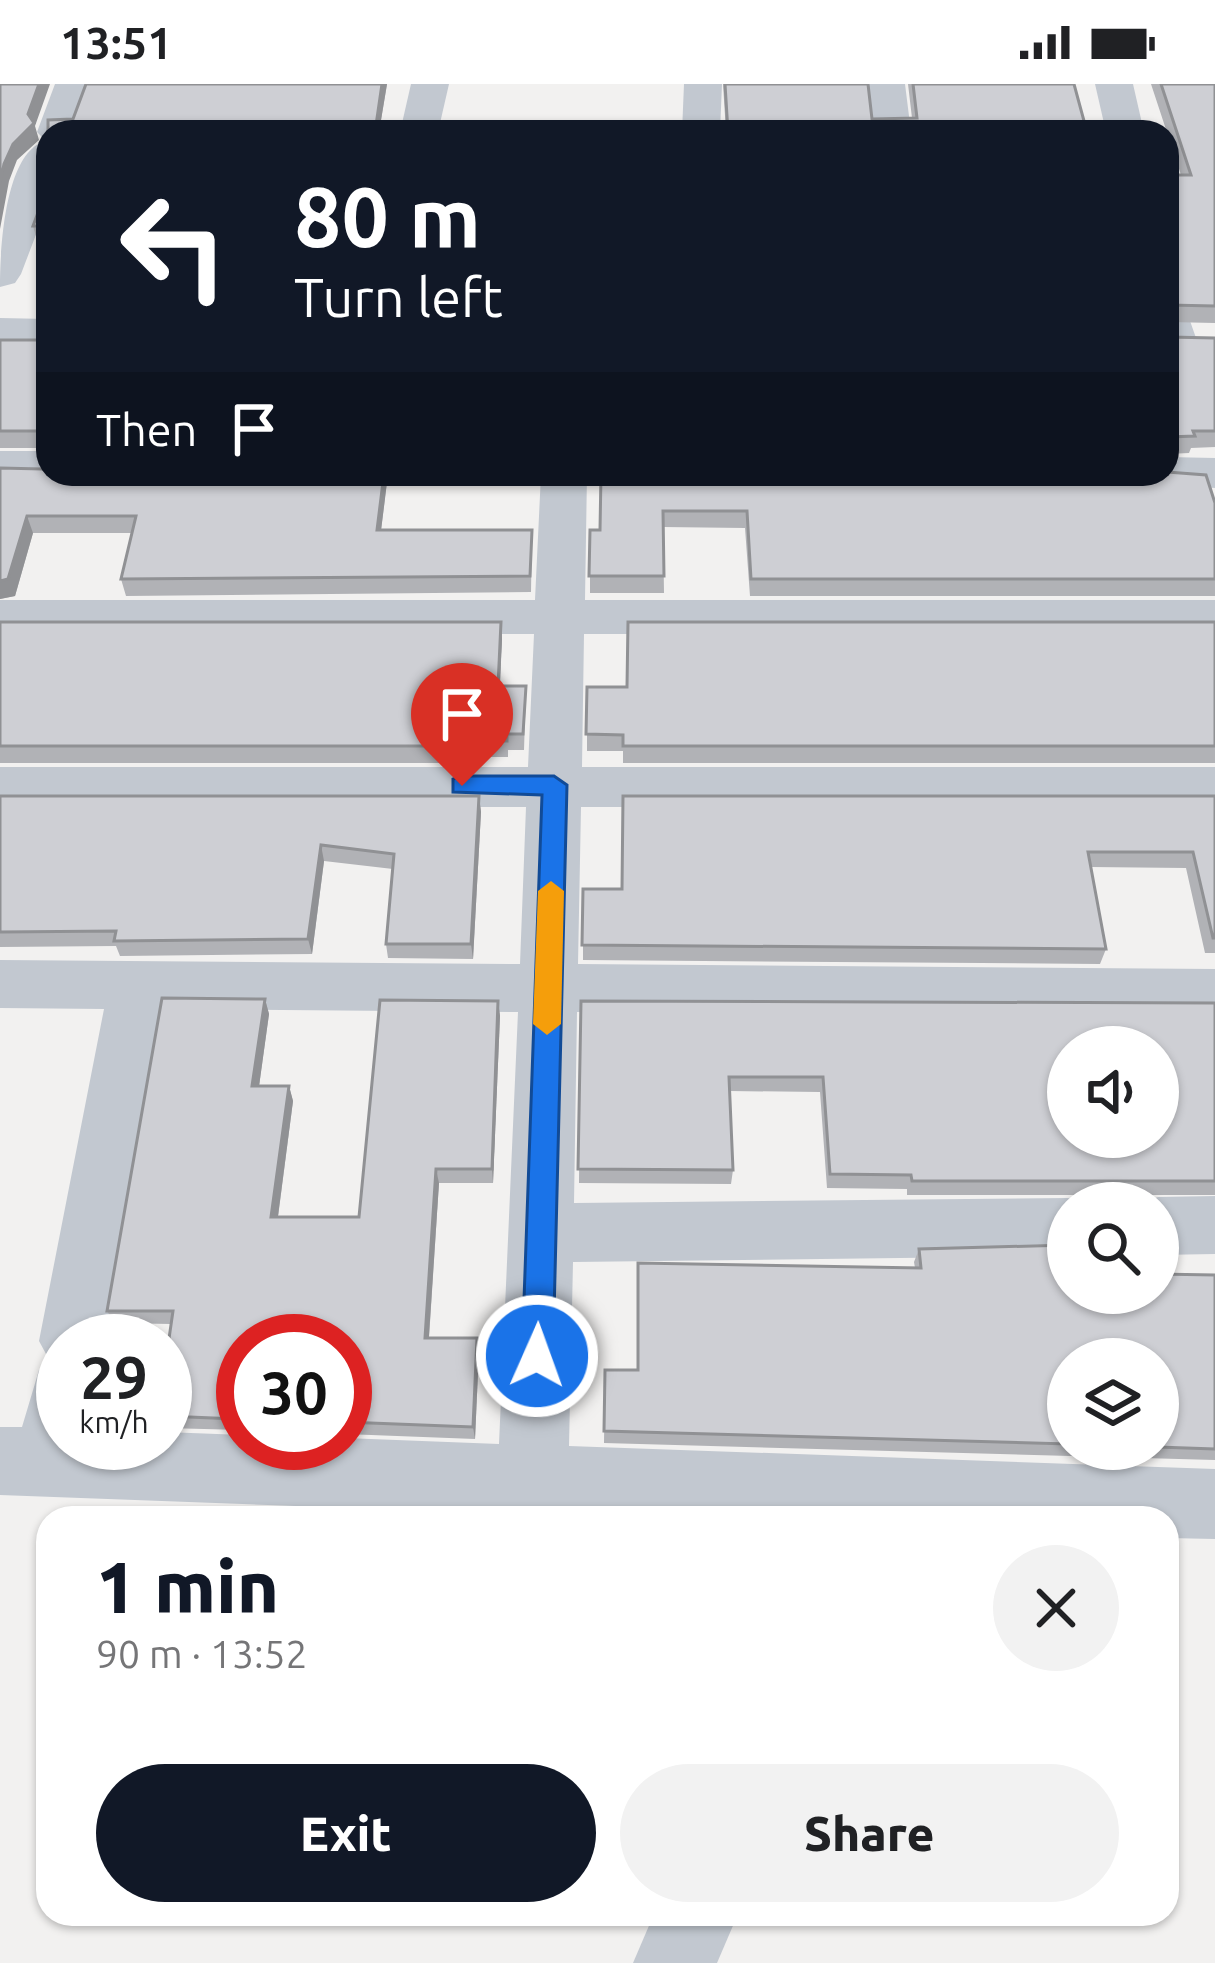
<!DOCTYPE html>
<meta charset="utf-8">
<style>
:root{--surface:#fff;--page:#f2f2f2;--text:#202124;--muted:#757577;--accent:#111827}
body{margin:0;font-family:Ubuntu,sans-serif;background:var(--page);color:var(--text);height:100vh;display:flex;flex-direction:column;font-size:45px;white-space:nowrap}
*{box-sizing:border-box;margin:0}
p{font-size:39px;color:var(--muted)}
.icon{flex:none;width:66px;height:66px;fill:none;stroke:currentColor;stroke-width:2;stroke-linecap:round;stroke-linejoin:round}
.map{position:relative;flex:1;overflow:hidden}
.drawer{position:absolute;left:36px;top:1422px;width:1143px;height:420px;display:flex;flex-direction:column;background:var(--surface);border-radius:36px;box-shadow:0 3px 9px #0004}
.drawer>*{flex:none}
.banner{position:absolute;left:36px;top:36px;width:1143px;height:366px;border-radius:36px;box-shadow:0 3px 9px #0004;background:#111827;color:#fff;overflow:hidden}
.tools{position:absolute;left:1047px;top:942px;display:grid;gap:24px}
.tools a{display:grid;place-items:center;width:132px;height:132px;border-radius:50%;background:var(--surface);box-shadow:0 3px 9px #0004;font-size:60px}
.speed{position:absolute;left:36px;top:1230px;display:flex;gap:24px;font-size:60px;font-weight:700;text-align:center}
.speed>*{display:grid;place-content:center;width:156px;height:156px;border-radius:50%;background:var(--surface);box-shadow:0 3px 9px #0004;line-height:1}
.speed small{font-size:30px;font-weight:400}
.speed .limit{border:18px solid #d22;background:#fff;color:#111}
.pin{position:absolute;display:grid;place-items:center;width:102px;height:102px;color:#fff;margin:-123px -51px;border-radius:50% 50% 50% 0;rotate:-45deg;box-shadow:0 0 12px #0007}
.pin .icon{rotate:45deg}
.me{position:absolute;width:132px;margin:-66px;rotate:2deg;stroke-linejoin:round;filter:drop-shadow(0 0 9px #0008)}
.turn{display:flex;align-items:center;gap:42px;height:252px;padding:0 60px;font-size:54px}
.turn .icon{width:156px;height:156px;stroke-width:2.5}
.turn b{display:block;font-size:84px;line-height:102px}
.then{display:flex;align-items:center;height:114px;padding:0 60px;background:#0003;gap:24px;font-size:45px}
.round{display:grid;place-items:center;flex:none;width:126px;height:126px;border-radius:63px;background:var(--page)}
.headline{display:flex;align-items:center;justify-content:space-between;height:204px;padding:0 60px}
h1{font-size:72px;font-weight:800;line-height:90px;color:var(--accent)}
.button{display:flex;gap:24px;margin-top:auto;padding:24px 60px}
.button a{flex:1;height:138px;border-radius:72px;background:var(--accent);color:#fff;font-size:48px;font-weight:800;line-height:138px;text-align:center}
.button a+a{background:var(--page);color:var(--text)}
.status{display:flex;justify-content:space-between;align-items:center;height:84px;padding:0 60px;background:var(--surface);direction:ltr}
.status svg{height:33px;fill:currentColor}
.map>svg:first-child{display:block}
.lines{fill:none;stroke-linecap:round;stroke-linejoin:round}
.minor{fill:#c2c8d0;fill-rule:evenodd}
.wall{fill:#b1b2b6;fill-rule:evenodd}
.shaded-wall{fill:#909194}
.building{fill:#cecfd4;stroke:#909194;stroke-width:3;fill-rule:evenodd}
.route{fill:#1a73e8;stroke:#114b97;stroke-width:3}
.slow{fill:#f59e0b}
</style>
<div class="status"><b>13:51</b><svg viewBox="0 0 49 12"><path d="M0 12V9h3v3zM5 12V6h3v6zM10 12V3h3v9zM15 12V0h3v12zM26 1h20v11H26zM47 4h2v5h-2z"/></svg></div>
<div class="map">
<svg width="1215" height="1879" viewBox="0 0 1215 1879">
<rect width="100%" height="100%" fill="#f2f1f0"/>
<g class="lines">
<!-- minor -->
<g class="minor">
<path d="M55,0H93L75,48H48V119L21,190L15,199L0,203C0,168 4,67 46,57L37,48Z"/>
<polygon points="411,0 449,0 438,48 400,48"/>
<polygon points="684,0 722,0 720,48 682,48"/>
<polygon points="867,0 905,0 911,48 873,48"/>
<polygon points="1095,0 1133,0 1144,48 1106,48"/>
<polygon points="1167,210 1182,214 1196,254 1189,263 1167,265"/>
<polygon points="0,234 48,235 48,261 0,260"/>
<polygon points="0,367 48,367 48,390 66,390 48,397 0,397"/>
<polygon points="1167,373 1215,374 1215,404 1151,399 1145,390 1167,390"/>
<path d="M541,390H587L585,516H1215V550H584L582,683H1215V723H581L578,880L1215,885V933L577,928L574,1119L1068,1114L1082,1119H1068V1172L573,1178L569,1362L1215,1385V1455L1167,1454V1434H622L0,1411V1343H22L39,1286L52,1281L39,1257L104,925L0,924V876L520,880L526,723H0V683H528L534,550H0V516H535ZM164,925L518,928L499,1360L345,1354V1359H243V1351L165,1348V1359H63V1257H107Z"/>
<polygon points="1215,1112 1215,1170 1158,1171 1158,1119 1142,1119 1158,1113"/>
<polygon points="654,1830 738,1830 717,1879 633,1879"/>
</g>
</g>
<!-- wall -->
<g class="wall">
<polygon points="86,0 387,0 379,48 48,48 48,159 38,159 33,142 48,102 48,36 73,35"/>
<polygon points="723,0 868,0 872,35 912,34 908,0 1074,0 1087,48 726,48"/>
<polygon points="1151,0 1215,0 1215,239 1169,238 1169,253 1215,254 1215,363 1191,364 1189,369 1168,370 1167,91 1181,91"/>
<polygon points="48,224 48,372 47,364 0,364 0,256 37,256 47,244"/>
<polygon points="0,384 388,390 381,446 532,446 531,508 126,512 121,495 132,449 33,449 15,512 0,515"/>
<polygon points="601,390 1215,419 1215,512 750,512 745,444 663,443 664,509 590,509 590,446 600,446"/>
<polygon points="0,538 502,554 500,602 526,602 524,666 508,666 508,673 484,673 484,679 0,679"/>
<polygon points="1215,538 1215,679 623,679 623,667 587,667 587,603 627,603"/>
<polygon points="0,712 479,712 481,728 473,875 388,874 386,860 393,785 324,777 312,870 120,872 116,862 0,863"/>
<polygon points="1215,712 1215,869 1205,869 1186,784 1091,783 1106,865 1100,880 583,876 583,805 622,805"/>
<polygon points="265,915 269,930 259,1002 289,1002 293,1017 278,1133 359,1133 498,917 500,932 493,1099 439,1099 429,1254 477,1254 479,1266 475,1355 345,1350 345,1257 243,1257 243,1346 165,1344 165,1282 171,1240 115,1239 107,1227"/>
<polygon points="581,917 1215,919 1215,1111 907,1111 907,1105 827,1104 820,1008 730,1007 733,1086 731,1100 579,1099"/>
<path d="M919,1165L1068,1209L1215,1191V1376L604,1359L605,1286H638L915,1184L914,1178ZM1068,1275H1158V1365H1068Z"/>
</g>
<!-- shaded-wall -->
<g class="shaded-wall">
<polygon points="39,0 50,0 35,42 39,56 17,76 9,97 0,145 0,100 4,80 28,30"/>
<polygon points="382,0 387,0 379,48 375,48"/>
<polygon points="384,390 388,390 379,463 377,446"/>
<polygon points="27,432 33,449 15,512 0,515 0,497"/>
<polygon points="501,538 502,554 499,618 498,602"/>
<polygon points="479,712 481,728 473,875 471,860"/>
<polygon points="321,761 324,777 312,870 308,855"/>
<polygon points="265,915 269,930 257,1017 252,1002"/>
<polygon points="498,917 500,932 493,1099 492,1085"/>
<polygon points="289,1002 293,1017 276,1147 271,1133"/>
<polygon points="436,1085 439,1099 428,1266 425,1254"/>
<polygon points="477,1254 479,1266 475,1355 473,1343"/>
</g>
<!-- building -->
<g class="building">
<polygon points="0,0 39,0 28,30 34,39 13,60 4,80 0,100"/>
<polygon points="86,0 382,0 375,48 48,48 48,142 33,142 48,102 48,36 73,35"/>
<polygon points="725,0 868,0 872,35 917,34 913,0 1074,0 1087,48 728,48"/>
<polygon points="1161,0 1215,0 1215,222 1169,221 1169,253 1215,254 1215,347 1193,347 1195,352 1169,353 1167,369 1167,91 1191,91"/>
<polygon points="48,224 48,369 46,347 0,347 0,256 37,256 47,244"/>
<polygon points="48,383 48,390 384,390 377,446 532,446 530,492 121,495 136,432 27,432 8,495 0,497 0,384 42,385"/>
<polygon points="1167,388 1206,391 1215,419 1215,495 751,495 747,427 663,427 664,492 589,492 590,446 600,446 601,390 1167,390"/>
<polygon points="0,538 501,538 498,602 526,602 523,650 507,650 507,657 482,657 482,662 0,662"/>
<polygon points="628,538 1215,538 1215,662 623,662 623,651 586,650 587,603 627,603"/>
<polygon points="0,712 479,712 471,860 386,860 394,770 321,761 308,855 114,857 116,847 0,848"/>
<polygon points="623,712 1215,712 1215,854 1213,854 1193,768 1088,768 1106,865 582,861 583,805 622,805"/>
<polygon points="162,914 265,915 252,1002 289,1002 271,1133 359,1133 380,916 498,917 492,1085 436,1085 425,1254 477,1254 473,1343 345,1338 345,1257 243,1257 243,1343 237,1335 165,1332 165,1282 173,1227 107,1227"/>
<path d="M581,917L1215,919V1097H912L911,1091L830,1090L823,993H729L733,1086L578,1085ZM1068,963H1158V1053H1068Z"/>
<polygon points="1068,1161 1068,1209 1158,1209 1158,1190 1215,1191 1215,1365 1158,1363 1158,1275 1068,1275 1068,1360 604,1347 605,1286 638,1286 638,1179 921,1184 919,1165"/>
</g>
<!-- route -->
<polygon class="route" points="462,692 554,692 567,701 553,1272 548,1283 537,1287 526,1283 522,1272 542,711 453,708 453,695"/>
<!-- slow -->
<polygon class="slow" points="551,797 564,807 561,940 547,951 533,940 538,807"/>
</svg>
<div class="tools">
<a><svg class="icon" aria-label="sound" viewBox="0 0 24 24"><path d="M4 9h4l5-4v14l-5-4H4zM17 9q2 3 0 6"/></svg></a>
<a><svg class="icon" aria-label="search" viewBox="0 0 24 24"><circle cx="10" cy="10" r="6"/><path d="M15 15l6 6"/></svg></a>
<a><svg class="icon" aria-label="layers" viewBox="0 0 24 24"><path d="M12 4l9 5-9 5-9-5zM3 14l9 5 9-5"/></svg></a>
</div>
<div class="speed"><div>29<small>km/h</small></div><div class="limit">30</div></div>
<div class="pin" style="left:462px;top:702px;background:#d93025"><svg class="icon" aria-label="arrive" viewBox="0 0 24 24"><path d="M6 21V4h12l-3 4 3 4H6"/></svg></div>
<svg class="me" style="left:537px;top:1272px" viewBox="-20 -20 40 40"><circle r="17" fill="#1a73e8" stroke="#fff" stroke-width="3"/><path d="M0-11L8 9 0 5-8 9z" fill="#fff"/></svg>
<div class="banner">
<div class="turn"><svg class="icon" aria-label="left" viewBox="0 0 24 24"><path d="M17 20v-9H6M10 6l-5 5 5 5"/></svg><div><b>80 m</b>Turn left</div></div>
<div class="then">Then<svg class="icon" aria-label="arrive" viewBox="0 0 24 24"><path d="M6 21V4h12l-3 4 3 4H6"/></svg></div>
</div>
<section class="drawer">
<div class="headline"><div><h1>1 min</h1><p>90 m · 13:52</p></div><a class="round"><svg class="icon" aria-label="close" viewBox="0 0 24 24"><path d="M6 6l12 12M18 6L6 18"/></svg></a></div>
<div class="button"><a>Exit</a><a>Share</a></div>
</section>
</div>
